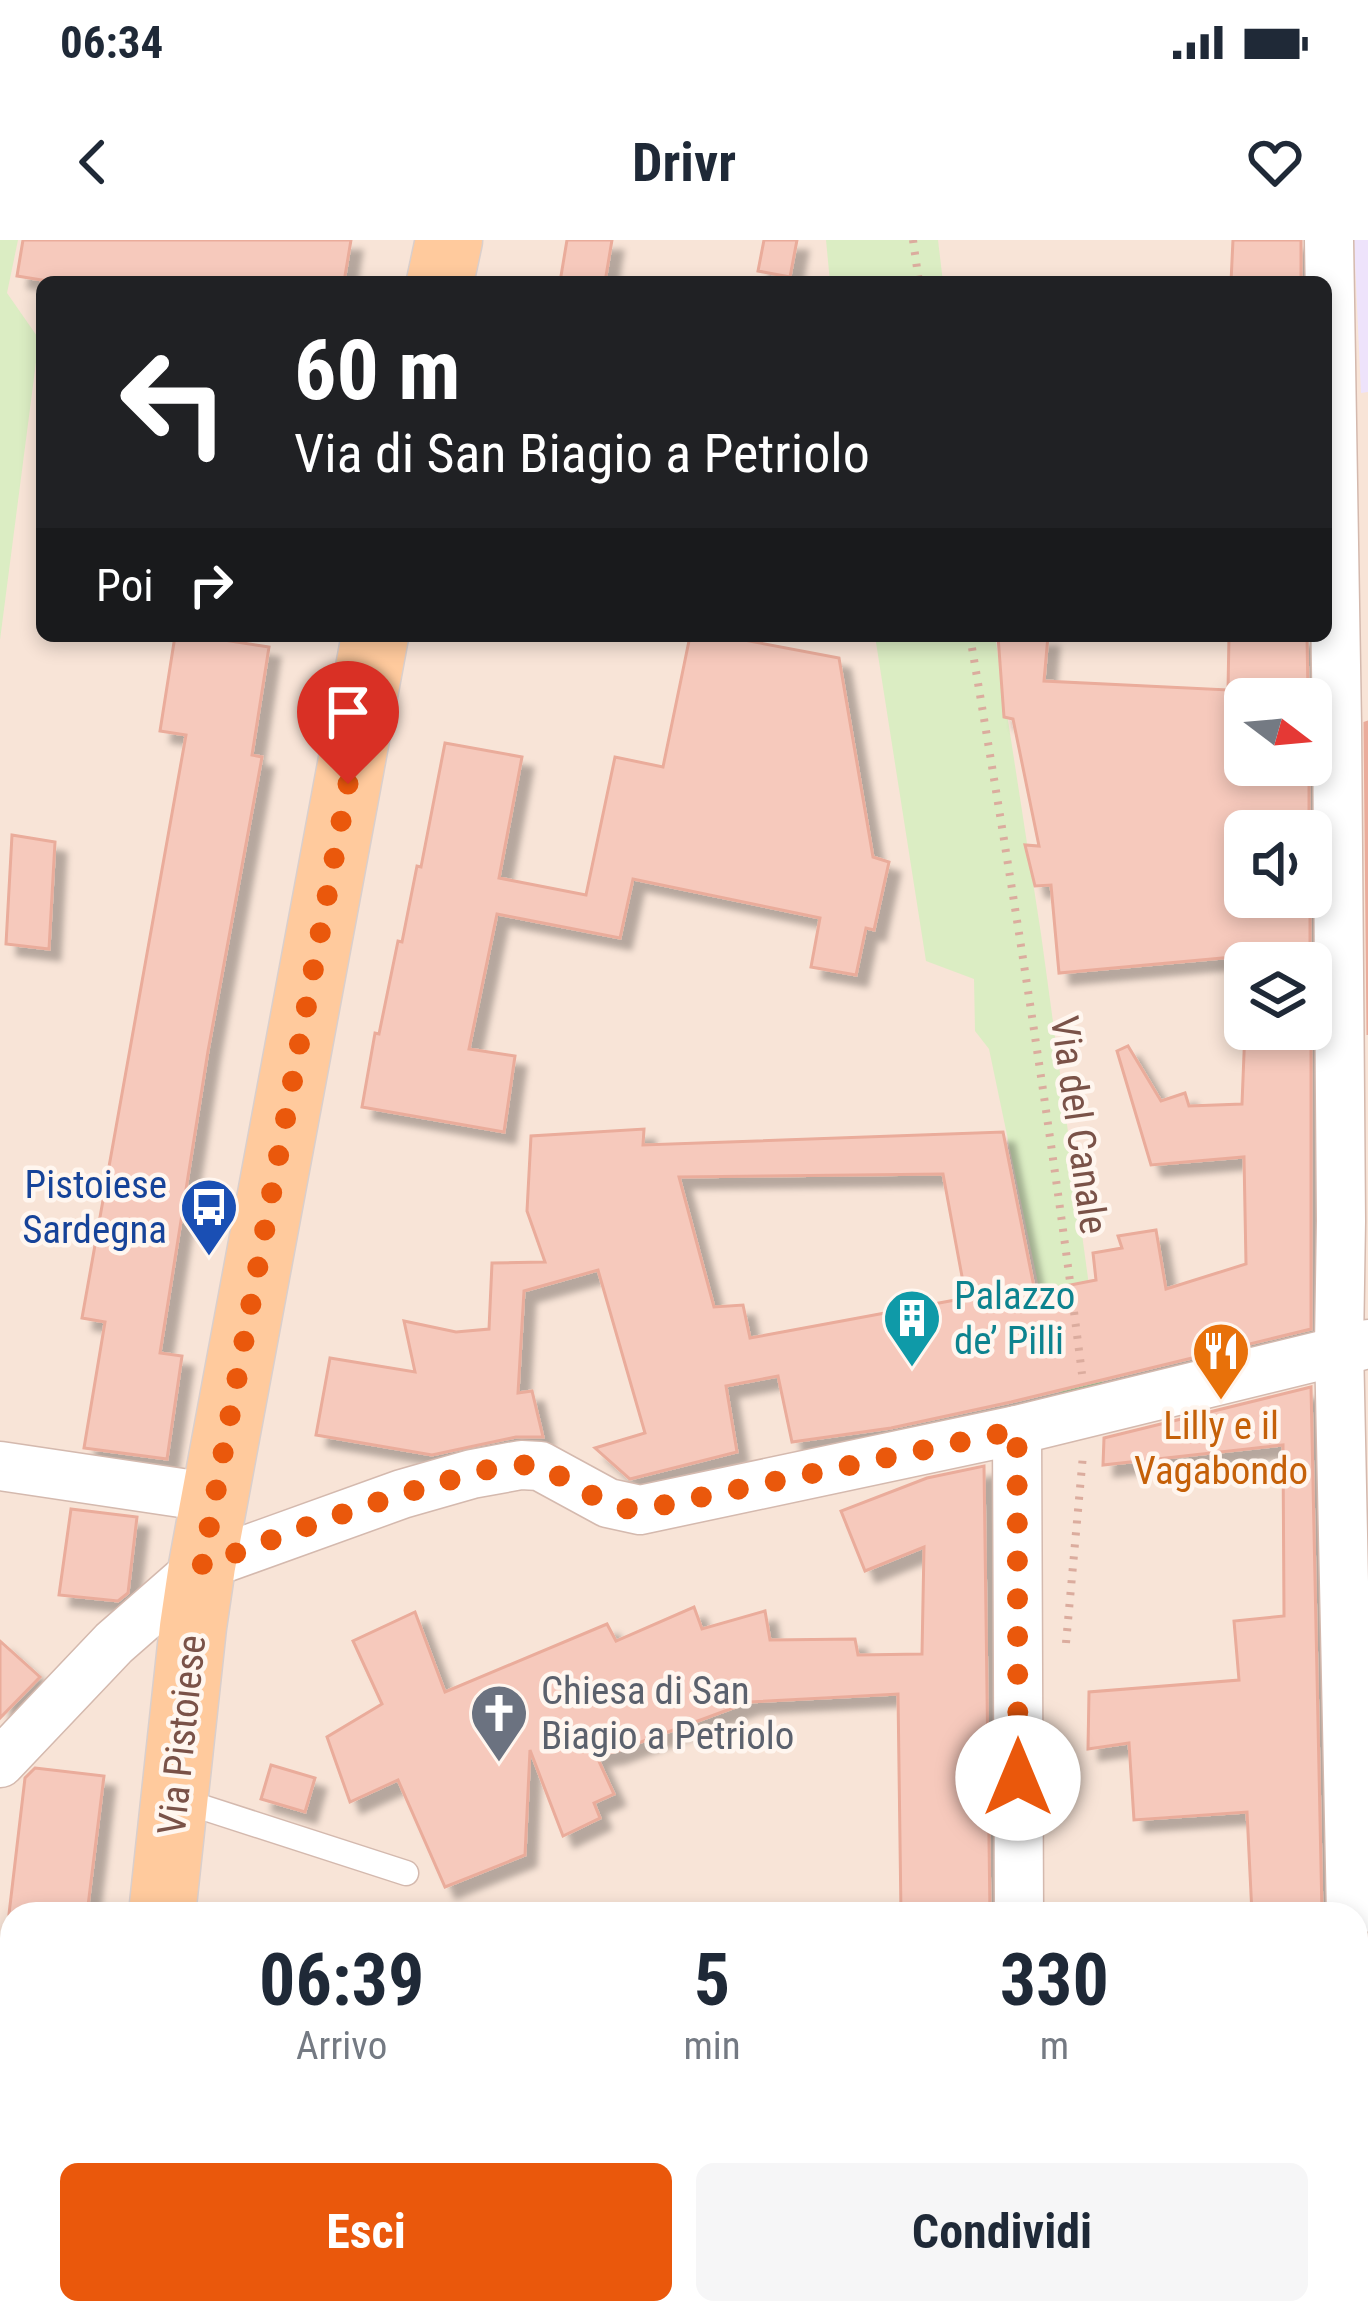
<!DOCTYPE html>
<html lang="it">
<meta charset="utf-8">
<style>
:root{--surface:#fff;--page:#f6f6f7;--text:#1f2937;--muted:#747a83;--accent:#ea580c}
body{margin:0;font-family:"Roboto Condensed",sans-serif;background:var(--page);color:var(--text);height:100vh;display:flex;flex-direction:column;font-size:45px;white-space:nowrap}
*{box-sizing:border-box;margin:0}
p{font-size:39px;color:var(--muted)}
.icon{flex:none;width:66px;height:66px;fill:none;stroke:currentColor;stroke-width:2;stroke-linecap:round;stroke-linejoin:round}
.map{position:relative;flex:1;overflow:hidden}
.sheet{position:absolute;left:0px;top:1662px;width:1368px;height:423px;display:flex;flex-direction:column;background:var(--surface);border-radius:36px 36px 0 0;box-shadow:0 6px 18px #0003}
.sheet>*{flex:none}
.guide{position:absolute;left:36px;top:36px;width:1296px;height:366px;border-radius:18px;box-shadow:0 6px 18px #0003;background:#202124;color:#fff;overflow:hidden}
.needle{width:78px;rotate:106deg}
.tools{position:absolute;left:1224px;top:438px;display:grid;gap:24px}
.tools a{display:grid;place-items:center;width:108px;height:108px;border-radius:18px;background:var(--surface);box-shadow:0 6px 18px #0003;font-size:60px}
.pin{position:absolute;display:grid;place-items:center;width:102px;height:102px;color:#fff;margin:-123px -51px;border-radius:50% 50% 50% 0;rotate:-45deg;box-shadow:0 0 12px #0007}
.pin .icon{rotate:45deg}
.me{position:absolute;width:132px;margin:-66px;rotate:0deg;stroke-linejoin:round;filter:drop-shadow(0 0 9px #0008)}
.turn{display:flex;align-items:center;gap:42px;height:252px;padding:0 60px;font-size:54px}
.turn .icon{width:156px;height:156px;stroke-width:2.5}
.turn b{display:block;font-size:84px;line-height:102px}
.then{display:flex;align-items:center;height:114px;padding:0 60px;background:#0003;gap:24px;font-size:45px}
.eta{display:flex;justify-content:space-evenly;align-items:center;height:204px;text-align:center}
.eta b{font-size:72px;font-weight:700;line-height:84px}
.primary-button{display:flex;gap:24px;margin-top:auto;padding:24px 60px}
.primary-button a{flex:1;height:138px;border-radius:18px;background:var(--accent);color:#fff;font-size:48px;font-weight:700;line-height:138px;text-align:center}
.primary-button a+a{background:var(--page);color:var(--text)}
.status{display:flex;justify-content:space-between;align-items:center;height:84px;padding:0 60px;background:var(--surface);direction:ltr}
.status svg{height:33px;fill:currentColor}
header{display:flex;justify-content:space-between;align-items:center;height:156px;padding:0 60px;background:var(--surface);font-size:54px;font-weight:700}
.map>svg:first-child{display:block}
.residential{fill:#f8e4d7;fill-rule:evenodd}
.education{fill:#eee3fb}
.green{fill:#dbedc3}
.building{fill:#f6c9bc;stroke:#eaac9b;stroke-width:3;fill-rule:evenodd;filter:url(#shadow)}
.lines{fill:none;stroke-linecap:round;stroke-linejoin:round}
.lane-casing{stroke:#d4b9ae;stroke-width:27}
.street-casing{stroke:#d4b9ae;stroke-width:51}
.primary-casing{stroke:#dacfcc;stroke-width:69}
.path{stroke:#dbac9e;stroke-width:8;stroke-dasharray:3 9;stroke-linecap:butt}
.lane{stroke:#fff;stroke-width:24}
.street{stroke:#fff;stroke-width:48}
.primary{stroke:#ffca9d;stroke-width:66}
.route{stroke:#ea580c;stroke-width:21;stroke-dasharray:0 37.8}
.labels{text-anchor:middle;dominant-baseline:central;stroke-width:9;stroke-linejoin:round;paint-order:stroke}
.street-label{font-size:39px;fill:#7a5248;stroke:#fff6ef}
.transit-label{font-size:39px;fill:#164399;stroke:#fff6ef;text-anchor:end}
.culture-label{font-size:39px;fill:#0d838f;stroke:#fff6ef;text-anchor:start}
.food-label{font-size:39px;fill:#c56008;stroke:#fff6ef}
.worship-label{font-size:39px;fill:#5b616d;stroke:#fff6ef;text-anchor:start}
</style>
<div class="status"><b>06:34</b><svg viewBox="0 0 49 12"><path d="M0 12V9h3v3zM5 12V6h3v6zM10 12V3h3v9zM15 12V0h3v12zM26 1h20v11H26zM47 4h2v5h-2z"/></svg></div>
<header><svg class="icon" aria-label="back" viewBox="0 0 24 24"><path d="M15 5l-7 7 7 7"/></svg>Drivr<svg class="icon" aria-label="heart" viewBox="0 0 24 24"><path d="M12 20l-8-8c-3-5 5-10 8-4 3-6 11-1 8 4z"/></svg></header>
<div class="map">
<svg width="1368" height="2084" viewBox="0 0 1368 2084">
<defs>
<filter id="shadow"><feDropShadow dx="11" dy="11" stdDeviation="3" flood-color="#0004"/></filter>
</defs>
<rect width="100%" height="100%" fill="#fef1e7"/>
<!-- residential -->
<path class="residential" d="M0,0H1368V2084H0ZM42,42H1326V396H42ZM1245,459H1311V525H1245ZM1245,591H1311V657H1245ZM1245,723H1311V789H1245ZM12,1674H1356V2073H12Z"/>
<!-- education -->
<g class="education">
<polygon points="1354,0 1368,0 1368,152 1361,153"/>
<polygon points="189,2073 791,2073 791,2084 188,2084"/>
</g>
<!-- green -->
<g class="green">
<polygon points="0,0 18,0 7,53 39,99 0,400"/>
<polygon points="826,0 938,0 943,42 830,42"/>
<polygon points="875,396 995,396 1041,694 1103,1148 1061,1153 989,809 975,791 974,739 926,721"/>
</g>
<!-- building -->
<g class="building">
<polygon points="23,0 351,0 344,42 54,42 17,36"/>
<polygon points="567,0 612,0 605,42 560,42"/>
<polygon points="764,0 797,0 790,37 758,31"/>
<polygon points="1233,0 1301,0 1301,42 1231,42"/>
<polygon points="175,396 198,396 269,407 252,515 262,517 208,811 160,1113 182,1116 167,1219 84,1208 105,1082 82,1078 186,495 160,491"/>
<polygon points="690,396 723,396 839,418 873,617 889,622 874,690 866,688 856,735 811,727 820,678 633,639 620,698 497,674 469,809 515,816 504,892 362,867 375,793 379,794 398,701 402,702 417,626 421,627 445,503 522,517 499,638 586,655 615,517 663,527"/>
<polygon points="998,396 1048,396 1044,441 1228,450 1229,396 1307,396 1308,454 1245,458 1245,525 1309,525 1309,591 1245,591 1245,657 1310,657 1310,723 1245,723 1245,716 1059,733 1051,645 1035,646 1025,605 1039,606 1013,479 1004,477"/>
<polygon points="1368,482 1368,795 1365,483"/>
<polygon points="12,595 55,602 49,709 6,704"/>
<path d="M1245,789H1311V1089L1011,1162L891,1188L792,1202L778,1136L726,1146L737,1212L630,1239L595,1208L645,1193L598,1030L524,1051L518,1153L532,1151L543,1197H516L432,1215L316,1195L330,1118L415,1132L404,1081L456,1092L489,1089L492,1023L545,1022L527,971L531,896L644,889L643,905L1003,892L1035,1052L1096,1040L1093,1013L1122,1008L1118,996L1156,990L1166,1049L1246,1024L1244,917L1151,925L1117,811L1128,806L1161,861L1185,853L1189,866L1242,864ZM943,934L966,1058L750,1098L743,1065L714,1067L679,937Z"/>
<polygon points="1311,1147 1322,1674 1252,1674 1247,1572 1134,1580 1129,1503 1088,1509 1089,1452 1239,1440 1234,1381 1284,1376 1283,1205 1103,1225 1104,1198"/>
<polygon points="984,1226 990,1674 901,1674 898,1454 749,1462 614,1512 596,1515 614,1554 594,1563 600,1578 563,1596 530,1510 525,1615 445,1647 398,1540 350,1562 327,1497 382,1464 353,1401 415,1372 445,1452 607,1384 616,1401 694,1367 702,1389 765,1371 770,1400 855,1399 858,1415 922,1414 924,1307 865,1331 841,1271 927,1238"/>
<polygon points="71,1269 137,1277 128,1353 118,1361 59,1355"/>
<polygon points="0,1401 40,1437 0,1478"/>
<polygon points="271,1525 315,1538 305,1572 261,1559"/>
<polygon points="35,1528 104,1536 87,1674 9,1674 25,1538"/>
</g>
<g class="lines">
<!-- lane casing -->
<g class="lane-casing">
<polyline id="lane" points="177,1559 406,1633"/>
</g>
<!-- street casing -->
<g class="street-casing">
<g id="street">
<polyline points="1329,0 1337,486 1341,981 1339,1105 1351,1674"/>
<polyline points="1017,1190 1019,1674"/>
<polyline points="0,1226 215,1258"/>
<polyline points="0,1523 114,1403 202,1326 402,1254 472,1234 521,1225 540,1226 608,1263 640,1270 1017,1190 1368,1104"/>
<polyline points="1356,1901 1360,2084"/>
<polyline points="1021,2073 1021,2084"/>
</g>
</g>
<!-- primary casing -->
<g class="primary-casing">
<g id="primary">
<polyline points="440,42 449,0"/>
<polyline points="162,1674 193,1387 202,1326 375,396"/>
<polyline points="120,2084 121,2073"/>
</g>
</g>
<!-- path -->
<g class="path">
<polyline points="913,0 919,42"/>
<path d="M970,396C1012,642 1051,887 1082,1134"/>
<polyline points="1066,1403 1083,1215"/>
</g>
<!-- lane -->
<use href="#lane" class="lane"/>
<!-- street -->
<use href="#street" class="street"/>
<!-- primary -->
<use href="#primary" class="primary"/>
</g>
<g class="lines">
<!-- route -->
<path class="route" d="M348,544L202,1326C280,1296 359,1266 440,1243C470,1234 508,1221 540,1226C572,1240 604,1270 640,1270L1017,1190L1018,1538"/>
</g>
<!-- icons -->
<defs>
<g id="bus-pin" transform="scale(3)"><path d="M0 17L-7.5 6A9.5 9.5 0 1 1 7.5 6Z" fill="#1a4fb4" stroke="#fff6ef"/><path d="M-5-6H5V4H4V6H2V4H-2V6H-4V4H-5ZM-3.5-4V0h7V-4ZM-3.5 1.2v1.5H-2V1.2ZM2 1.2v1.5H3.5V1.2Z" fill="#fff"/></g>
<g id="building-pin" transform="scale(3)"><path d="M0 17L-7.5 6A9.5 9.5 0 1 1 7.5 6Z" fill="#0f9aa8" stroke="#fff6ef"/><path d="M-4-6H4V6H1V3H-1V6H-4ZM-2.5-4.3h1.7v1.8h-1.7ZM.8-4.3h1.7v1.8H.8ZM-2.5-1h1.7V.8h-1.7ZM.8-1h1.7V.8H.8Z" fill="#fff"/></g>
<g id="restaurant-pin" transform="scale(3)"><path d="M0 17L-7.5 6A9.5 9.5 0 1 1 7.5 6Z" fill="#e8710a" stroke="#fff6ef"/><path d="M-5-6h1v4h1v-4h1v4h1v-4h1v5L-1.5 .5V6h-2V.5L-5-1ZM5-6V6H3V1.5H1.5Q1.5-4 5-6Z" fill="#fff"/></g>
<g id="church-pin" transform="scale(3)"><path d="M0 17L-7.5 6A9.5 9.5 0 1 1 7.5 6Z" fill="#6b7280" stroke="#fff6ef"/><path d="M-1.2-6h2.4v3.5h3.3v2.4h-3.3V6h-2.4V-.1h-3.3v-2.4h3.3Z" fill="#fff"/></g>
</defs>
<g fill-rule="evenodd">
<use href="#bus-pin" x="209" y="967"/>
<use href="#building-pin" x="912" y="1078"/>
<use href="#restaurant-pin" x="1221" y="1111"/>
<use href="#church-pin" x="499" y="1473"/>
</g>
<g class="labels">
<!-- street labels -->
<g class="street-label">
<text transform="translate(1079 885) rotate(82)">Via del Canale</text>
<text transform="translate(182 1495) rotate(-84)">Via Pistoiese</text>
</g>
<!-- transit labels -->
<g class="transit-label">
<text x="167" y="945">Pistoiese<tspan x="167" dy="45">Sardegna</tspan></text>
</g>
<!-- culture labels -->
<g class="culture-label">
<text x="954" y="1056">Palazzo<tspan x="954" dy="45">de’ Pilli</tspan></text>
</g>
<!-- food labels -->
<g class="food-label">
<text x="1221" y="1186">Lilly e il<tspan x="1221" dy="45">Vagabondo</tspan></text>
</g>
<!-- worship labels -->
<g class="worship-label">
<text x="541" y="1451">Chiesa di San<tspan x="541" dy="45">Biagio a Petriolo</tspan></text>
</g>
</g>
</svg>
<div class="tools">
<a><svg class="needle" viewBox="-14 -14 28 28"><path d="M0-13l5 13h-10z" fill="#e53935"/><path d="M0 13l5-13h-10z" fill="#747a83"/></svg></a>
<a><svg class="icon" aria-label="sound" viewBox="0 0 24 24"><path d="M4 9h4l5-4v14l-5-4H4zM17 9q2 3 0 6"/></svg></a>
<a><svg class="icon" aria-label="layers" viewBox="0 0 24 24"><path d="M12 4l9 5-9 5-9-5zM3 14l9 5 9-5"/></svg></a>
</div>
<div class="pin" style="left:348px;top:544px;background:#d93025"><svg class="icon" aria-label="arrive" viewBox="0 0 24 24"><path d="M6 21V4h12l-3 4 3 4H6"/></svg></div>
<svg class="me" style="left:1018px;top:1538px" viewBox="-20 -20 40 40"><circle r="19" fill="#fff"/><path d="M0-13L10 11 0 6-10 11z" fill="#ea580c"/></svg>
<div class="guide">
<div class="turn"><svg class="icon" aria-label="left" viewBox="0 0 24 24"><path d="M17 20v-9H6M10 6l-5 5 5 5"/></svg><div><b>60 m</b>Via di San Biagio a Petriolo</div></div>
<div class="then">Poi<svg class="icon" aria-label="right" viewBox="0 0 24 24"><path d="M7 20v-9h11M14 6l5 5-5 5"/></svg></div>
</div>
<section class="sheet">
<div class="eta">
<div><b>06:39</b><p>Arrivo</p></div>
<div><b>5</b><p>min</p></div>
<div><b>330</b><p>m</p></div>
</div>
<div class="primary-button"><a>Esci</a><a>Condividi</a></div>
</section>
</div>
